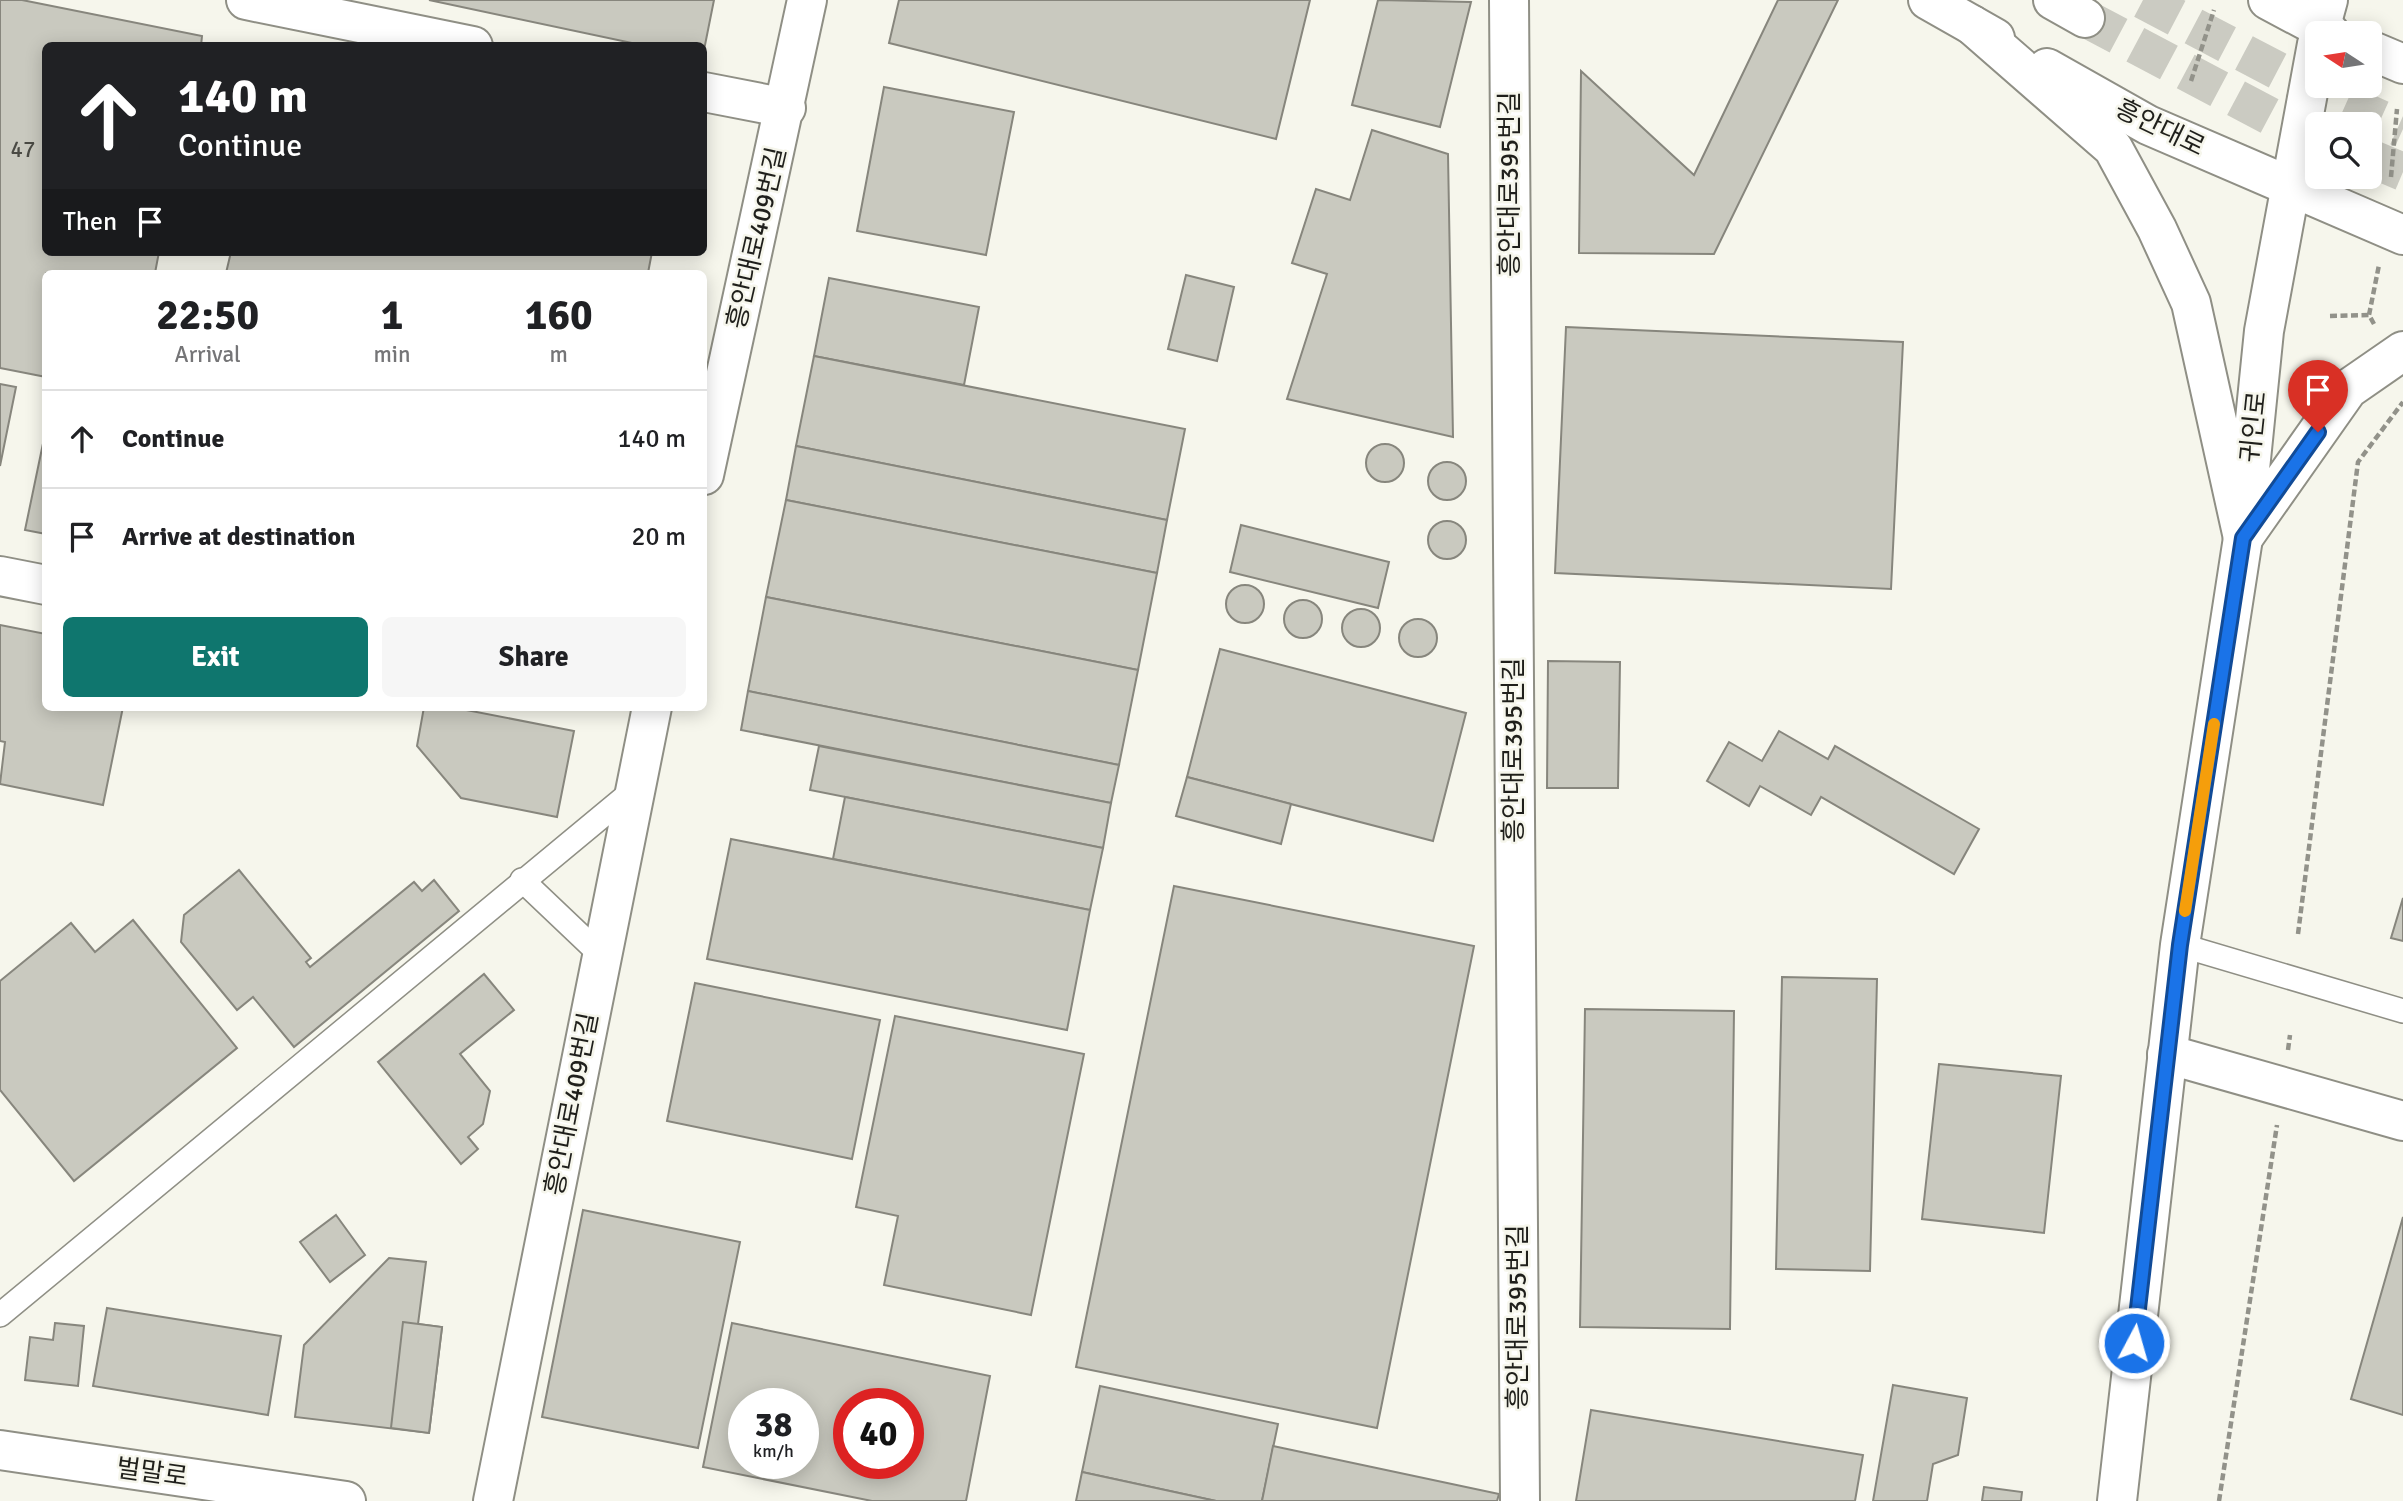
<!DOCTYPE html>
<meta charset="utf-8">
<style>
:root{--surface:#fff;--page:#f6f6f6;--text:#202124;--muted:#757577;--line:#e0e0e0;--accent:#0f766e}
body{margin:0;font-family:Signika,"Noto Sans KR",sans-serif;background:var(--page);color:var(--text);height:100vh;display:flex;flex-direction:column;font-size:26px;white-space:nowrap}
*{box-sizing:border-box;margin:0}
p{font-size:23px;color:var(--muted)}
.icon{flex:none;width:38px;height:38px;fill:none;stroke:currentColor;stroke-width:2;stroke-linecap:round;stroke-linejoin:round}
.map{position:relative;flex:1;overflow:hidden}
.sheet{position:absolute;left:42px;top:270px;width:665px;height:441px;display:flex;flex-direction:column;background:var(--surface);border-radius:10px;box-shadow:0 4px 18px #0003}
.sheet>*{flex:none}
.top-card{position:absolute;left:42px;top:42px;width:665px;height:214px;border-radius:10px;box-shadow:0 4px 18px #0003;background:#202124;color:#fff;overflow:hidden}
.needle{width:46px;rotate:282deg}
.controls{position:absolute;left:2305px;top:21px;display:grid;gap:14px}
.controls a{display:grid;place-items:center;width:77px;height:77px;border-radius:10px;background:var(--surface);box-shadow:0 4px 18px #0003;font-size:35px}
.speed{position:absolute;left:728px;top:1388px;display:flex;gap:14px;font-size:35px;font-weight:700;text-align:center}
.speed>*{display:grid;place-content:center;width:91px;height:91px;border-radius:50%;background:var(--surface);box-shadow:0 4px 18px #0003;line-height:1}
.speed small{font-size:18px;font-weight:400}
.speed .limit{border:10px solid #d22;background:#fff;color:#111}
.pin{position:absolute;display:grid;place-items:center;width:60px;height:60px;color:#fff;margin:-72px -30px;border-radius:50% 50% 50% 0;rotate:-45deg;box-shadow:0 0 7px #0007}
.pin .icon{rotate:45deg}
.me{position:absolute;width:77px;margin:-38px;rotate:6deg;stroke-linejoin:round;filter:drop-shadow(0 0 5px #0008)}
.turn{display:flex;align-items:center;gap:24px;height:147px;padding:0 21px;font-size:32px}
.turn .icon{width:91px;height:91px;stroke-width:2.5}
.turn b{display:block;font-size:49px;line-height:60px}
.then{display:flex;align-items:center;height:66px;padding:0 21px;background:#0003;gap:14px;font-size:26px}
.eta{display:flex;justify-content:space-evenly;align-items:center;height:119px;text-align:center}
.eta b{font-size:42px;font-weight:700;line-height:49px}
.action{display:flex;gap:14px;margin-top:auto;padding:14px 21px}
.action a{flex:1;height:80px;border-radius:10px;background:var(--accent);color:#fff;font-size:28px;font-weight:700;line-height:80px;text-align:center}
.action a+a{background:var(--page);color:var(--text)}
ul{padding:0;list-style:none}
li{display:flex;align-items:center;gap:21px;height:98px;padding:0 21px;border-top:2px solid var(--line)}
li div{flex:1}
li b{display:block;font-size:26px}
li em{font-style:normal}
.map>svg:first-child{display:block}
.building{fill:#c9c9bf;stroke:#87867d;stroke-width:2;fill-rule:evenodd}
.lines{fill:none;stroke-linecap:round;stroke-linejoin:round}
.primary-tunnel{stroke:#cbcbc2;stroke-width:38;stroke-dasharray:38 19;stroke-linecap:butt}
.lane-casing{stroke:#8f8f85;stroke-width:26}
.street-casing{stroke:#8f8f85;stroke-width:42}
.secondary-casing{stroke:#8f8f85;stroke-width:42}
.primary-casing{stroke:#8f8f85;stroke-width:42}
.path{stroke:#92928a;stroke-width:4.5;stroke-dasharray:7 3.5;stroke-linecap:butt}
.lane{stroke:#fff;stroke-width:23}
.street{stroke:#fff;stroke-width:38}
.secondary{stroke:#fff;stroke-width:38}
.primary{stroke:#fff;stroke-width:38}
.route-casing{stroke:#114b97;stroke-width:18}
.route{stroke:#1a73e8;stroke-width:12}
.slow{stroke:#f59e0b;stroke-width:12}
.labels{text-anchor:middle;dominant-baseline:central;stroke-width:5;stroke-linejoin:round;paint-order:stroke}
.number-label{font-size:23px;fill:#4a4a44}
.street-label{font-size:26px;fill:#1f1f1b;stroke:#f6f6ec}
</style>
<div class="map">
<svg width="2403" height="1501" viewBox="0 0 2403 1501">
<rect width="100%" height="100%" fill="#f6f6ec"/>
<!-- building -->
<g class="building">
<polygon points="0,0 22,0 202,36 201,46 46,46 46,252 159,252 155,273 46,273 46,377 0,368"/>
<polygon points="429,0 714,0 704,50 704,46 646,46"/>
<polygon points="899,0 1310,0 1276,139 889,43"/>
<polygon points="1378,0 1471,2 1440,127 1352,105"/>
<polygon points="1778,0 1838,0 1714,254 1579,253 1581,71 1694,175"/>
<polygon points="884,87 1014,112 986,255 857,231"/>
<polygon points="1372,130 1448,154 1453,437 1287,399 1327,274 1292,263 1316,189 1350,200"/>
<polygon points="231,252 652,252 648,273 226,273"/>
<polygon points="1186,275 1234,287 1217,361 1168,349"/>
<polygon points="829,278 979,307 964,385 814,356"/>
<polygon points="1566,327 1903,342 1891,589 1555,573"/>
<polygon points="814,356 1185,429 1167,520 796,446"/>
<polygon points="0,384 16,387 0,466"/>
<polygon points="46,429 46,534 25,530"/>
<circle cx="1385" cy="463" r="19"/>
<polygon points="796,446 1167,520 1157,573 786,500"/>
<circle cx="1447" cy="481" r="19"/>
<polygon points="786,500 1157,573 1138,670 766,597"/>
<circle cx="1447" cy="540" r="19"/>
<polygon points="1241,525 1389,562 1378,608 1230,572"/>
<circle cx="1245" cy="604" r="19"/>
<polygon points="766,597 1138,670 1119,765 748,691"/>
<circle cx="1303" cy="619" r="19"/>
<circle cx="1361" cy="628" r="19"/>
<circle cx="1418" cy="638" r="19"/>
<polygon points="0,625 46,634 46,707 123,707 103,805 0,784 5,742 0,741"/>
<polygon points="1220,649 1466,713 1433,841 1187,777"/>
<polygon points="1548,661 1620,662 1618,788 1547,788"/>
<polygon points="748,691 1119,765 1111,803 741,730"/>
<polygon points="424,707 451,707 574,731 557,817 461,798 417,746"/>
<polygon points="1779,731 1828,759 1835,746 1979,829 1954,874 1821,797 1811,815 1760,786 1749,806 1707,781 1729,742 1762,761"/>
<polygon points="819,746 1111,803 1103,848 810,790"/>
<polygon points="1187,777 1291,804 1281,844 1176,816"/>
<polygon points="845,797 1103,848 1090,910 833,859"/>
<polygon points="731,839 1090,910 1067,1030 707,959"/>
<polygon points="239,870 311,958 306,962 310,967 414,882 422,891 434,880 459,911 294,1047 253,997 237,1010 181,942 184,915"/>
<polygon points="1174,886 1474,946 1377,1428 1076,1367"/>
<polygon points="2403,898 2403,941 2391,938"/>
<polygon points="133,920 237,1048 74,1181 0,1090 0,981 71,923 95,952"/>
<polygon points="484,974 514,1010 460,1054 490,1091 483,1124 468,1137 478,1149 461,1164 378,1062"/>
<polygon points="1782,977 1877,979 1870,1271 1776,1269"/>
<polygon points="695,983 880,1020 852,1159 667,1121"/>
<polygon points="1585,1009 1734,1011 1730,1329 1580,1327"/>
<polygon points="895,1016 1084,1054 1031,1315 884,1285 898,1216 856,1207"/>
<polygon points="1939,1064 2061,1076 2044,1233 1922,1219"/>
<polygon points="583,1210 740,1242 698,1448 542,1417"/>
<polygon points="336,1215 365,1255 330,1282 300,1242"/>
<polygon points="2403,1217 2403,1415 2351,1399"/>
<polygon points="389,1258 426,1262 418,1324 442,1327 429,1433 295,1417 304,1345"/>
<polygon points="107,1308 281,1336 268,1415 93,1386"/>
<polygon points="403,1322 442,1327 429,1433 391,1428"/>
<polygon points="55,1323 84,1326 78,1386 25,1380 30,1337 53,1340"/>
<path d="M732,1323L990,1376L966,1501H872L703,1467ZM744,1404H803V1463H744ZM849,1404H908V1463H849Z"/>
<polygon points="1893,1385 1967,1398 1958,1455 1933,1464 1927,1501 1873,1501"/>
<polygon points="1100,1386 1278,1424 1262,1501 1216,1501 1082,1472"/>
<polygon points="1591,1410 1863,1455 1855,1501 1576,1501"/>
<polygon points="1273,1446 1499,1494 1497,1501 1262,1501"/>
<polygon points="1082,1472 1216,1501 1076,1501"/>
<polygon points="1984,1487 2022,1492 2021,1501 1982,1501"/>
</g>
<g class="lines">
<!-- primary-tunnel -->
<g class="primary-tunnel">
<polyline points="2143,0 2305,85 2403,129"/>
<polyline points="2085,18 2279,121 2317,137"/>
<polyline points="2370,158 2403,172"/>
</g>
<!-- lane casing -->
<g class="lane-casing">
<g id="lane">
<polyline points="522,880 602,956"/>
<polyline points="2180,945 2403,1011"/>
<polyline points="0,1315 636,788"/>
</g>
</g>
<!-- street casing -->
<g class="street-casing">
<g id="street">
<polyline points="246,0 473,46"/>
<polyline points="1509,0 1520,1501"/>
<polyline points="704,92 786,108"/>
<polyline points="704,475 807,0"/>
<polyline points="0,576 46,585"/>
<polyline points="2167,1054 2403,1121"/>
<polyline points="493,1501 652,707"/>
</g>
</g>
<!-- secondary casing -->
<g class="secondary-casing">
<g id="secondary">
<polyline points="2319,33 2328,0"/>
<polyline points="0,1450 346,1501"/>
<polyline points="2117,1501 2180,945 2243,538 2264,331 2317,44"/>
</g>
</g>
<!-- primary casing -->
<g class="primary-casing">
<g id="primary">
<polyline points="1928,0 1995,38"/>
<polyline points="2053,0 2085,18"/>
<polyline points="2268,0 2330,33"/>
<polyline points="1972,25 2113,148 2157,229 2191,303 2243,538"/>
<polyline points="2370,50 2403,64"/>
<polyline points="2047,68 2148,125 2403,235"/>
<polyline points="2243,538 2348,389 2403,351"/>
</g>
</g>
<!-- path -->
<g class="path">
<polyline points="2191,81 2214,10"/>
<polyline points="2391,177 2397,109"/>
<polyline points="2330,316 2369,315"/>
<polyline points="2374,324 2369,315 2379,265"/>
<polyline points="2298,934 2358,462 2403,402"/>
<polyline points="2288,1050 2290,1035"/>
<polyline points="2219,1501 2277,1125"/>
</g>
<!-- lane -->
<use href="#lane" class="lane"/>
<!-- street -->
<use href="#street" class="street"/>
<!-- secondary -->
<use href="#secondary" class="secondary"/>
<!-- primary -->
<use href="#primary" class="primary"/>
</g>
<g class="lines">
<!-- route casing -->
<g class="route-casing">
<polyline id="route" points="2134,1343 2180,945 2243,538 2318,432"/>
</g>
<!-- route -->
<use href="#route" class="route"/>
<!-- slow -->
<polyline class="slow" points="2185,911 2214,724"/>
</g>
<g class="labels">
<!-- number labels -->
<g class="number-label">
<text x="23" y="149">47</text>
</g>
<!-- street labels -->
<g class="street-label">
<text transform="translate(2160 128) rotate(26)">흥안대로</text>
<text transform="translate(1510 184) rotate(-90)">흥안대로395번길</text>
<text transform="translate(757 238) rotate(-77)">흥안대로409번길</text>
<text transform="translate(2254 427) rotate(-84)">귀인로</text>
<text transform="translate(1514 750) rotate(-90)">흥안대로395번길</text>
<text transform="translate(572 1104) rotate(-79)">흥안대로409번길</text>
<text transform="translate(1518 1317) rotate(-90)">흥안대로395번길</text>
<text transform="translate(152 1473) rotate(8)">벌말로</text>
</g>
</g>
</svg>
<div class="controls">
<a><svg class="needle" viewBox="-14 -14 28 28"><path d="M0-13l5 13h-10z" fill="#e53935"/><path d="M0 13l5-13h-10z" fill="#757577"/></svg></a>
<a><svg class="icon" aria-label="search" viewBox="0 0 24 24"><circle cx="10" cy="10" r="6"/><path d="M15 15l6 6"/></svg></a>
</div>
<div class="speed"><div>38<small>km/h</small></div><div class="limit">40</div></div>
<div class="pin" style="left:2318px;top:432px;background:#d93025"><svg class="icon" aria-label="arrive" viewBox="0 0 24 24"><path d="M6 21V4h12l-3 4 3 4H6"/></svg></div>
<svg class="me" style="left:2134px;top:1343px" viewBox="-20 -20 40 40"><circle r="17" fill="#1a73e8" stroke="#fff" stroke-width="3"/><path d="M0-11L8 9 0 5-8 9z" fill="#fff"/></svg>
<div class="top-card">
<div class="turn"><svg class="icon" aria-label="ahead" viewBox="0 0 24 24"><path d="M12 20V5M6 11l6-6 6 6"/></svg><div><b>140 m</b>Continue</div></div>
<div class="then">Then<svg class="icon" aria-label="arrive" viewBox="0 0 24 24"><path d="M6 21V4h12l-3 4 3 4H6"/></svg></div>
</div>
<section class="sheet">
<div class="eta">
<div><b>22:50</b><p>Arrival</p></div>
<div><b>1</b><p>min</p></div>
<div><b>160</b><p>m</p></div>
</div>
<ul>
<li><svg class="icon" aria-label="ahead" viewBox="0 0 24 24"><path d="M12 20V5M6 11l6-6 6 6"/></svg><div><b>Continue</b></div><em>140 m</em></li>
<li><svg class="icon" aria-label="arrive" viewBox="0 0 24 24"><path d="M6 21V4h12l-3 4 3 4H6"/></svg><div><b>Arrive at destination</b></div><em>20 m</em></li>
</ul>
<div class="action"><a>Exit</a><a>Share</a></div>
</section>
</div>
